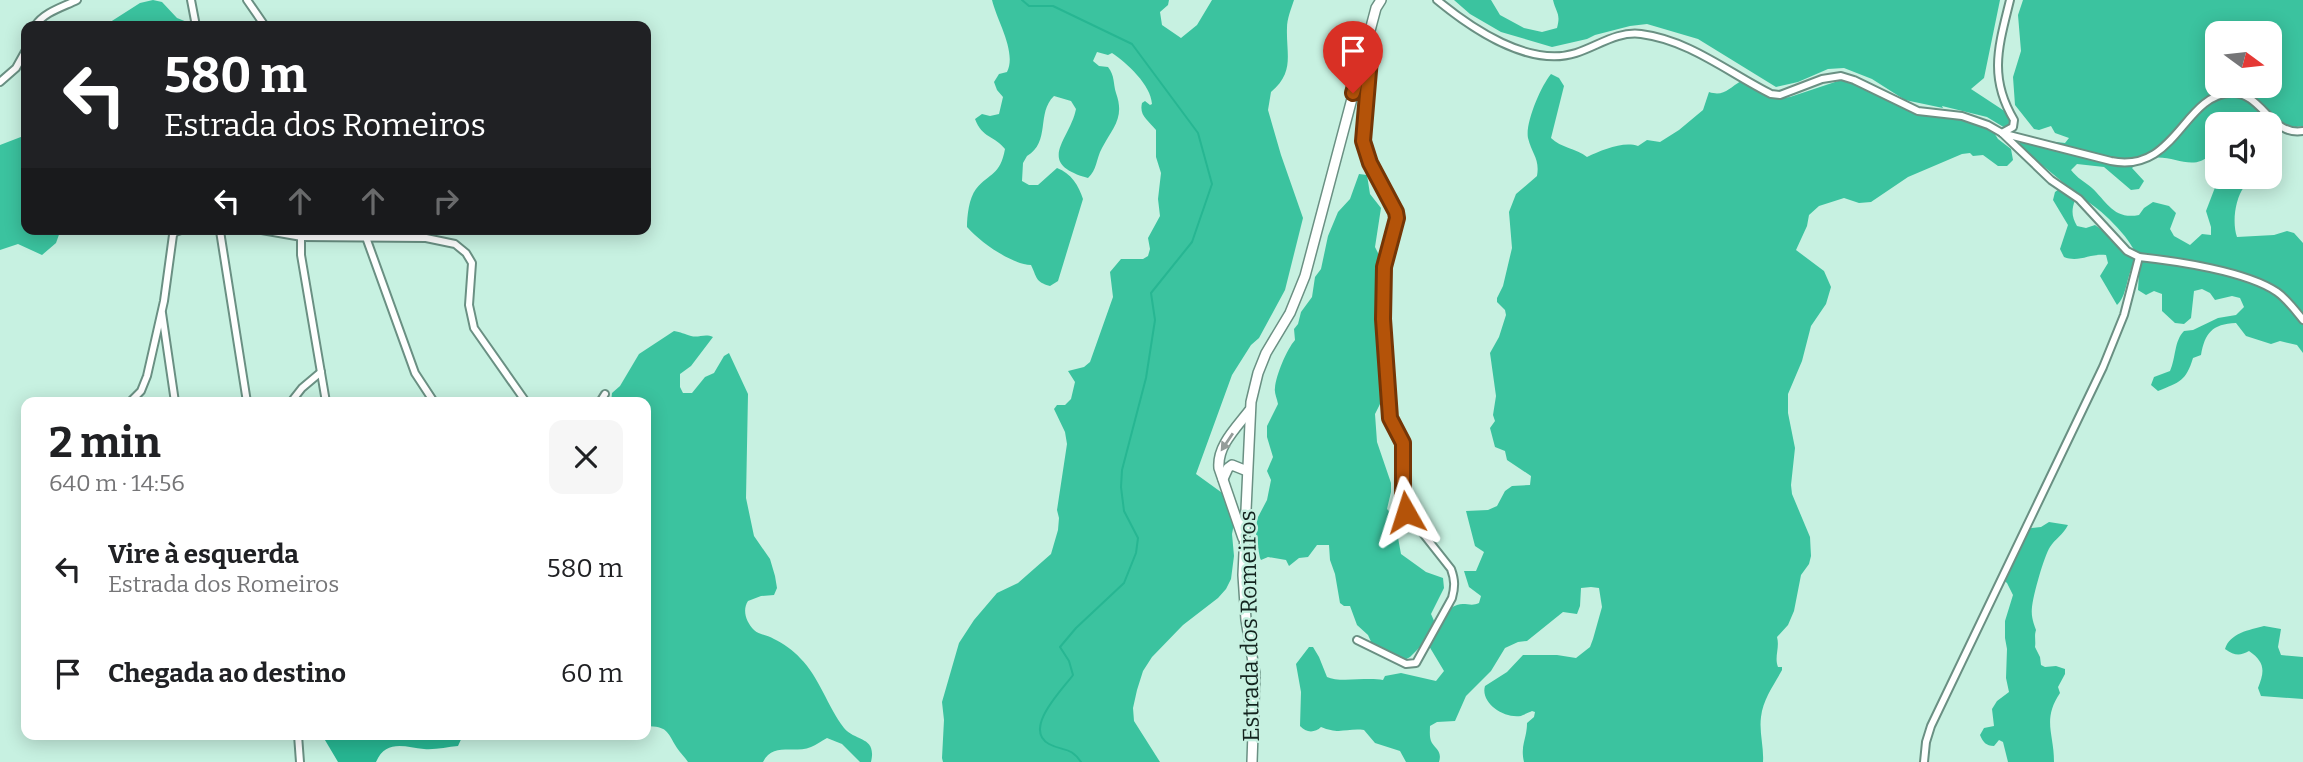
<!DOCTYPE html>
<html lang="pt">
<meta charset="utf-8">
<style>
:root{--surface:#fff;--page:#f6f6f6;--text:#202124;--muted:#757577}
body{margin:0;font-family:Bitter,serif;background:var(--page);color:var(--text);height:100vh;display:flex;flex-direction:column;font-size:26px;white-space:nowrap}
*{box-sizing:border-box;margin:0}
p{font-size:23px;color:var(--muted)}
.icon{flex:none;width:38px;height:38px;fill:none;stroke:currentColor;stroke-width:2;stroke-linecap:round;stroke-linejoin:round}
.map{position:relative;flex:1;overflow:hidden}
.sheet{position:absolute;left:21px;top:397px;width:630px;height:343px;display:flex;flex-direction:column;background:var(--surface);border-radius:14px;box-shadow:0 4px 18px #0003}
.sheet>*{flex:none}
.banner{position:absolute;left:21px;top:21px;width:630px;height:214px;border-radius:14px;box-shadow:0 4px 18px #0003;background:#202124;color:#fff;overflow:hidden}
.needle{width:46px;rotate:105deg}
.controls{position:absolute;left:2205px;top:21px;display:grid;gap:14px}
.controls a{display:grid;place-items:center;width:77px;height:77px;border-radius:14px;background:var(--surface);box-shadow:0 4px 18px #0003;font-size:35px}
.pin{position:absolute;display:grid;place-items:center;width:60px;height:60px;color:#fff;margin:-72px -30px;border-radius:50% 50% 50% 0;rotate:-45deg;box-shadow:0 0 7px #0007}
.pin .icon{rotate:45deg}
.me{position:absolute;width:77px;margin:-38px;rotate:354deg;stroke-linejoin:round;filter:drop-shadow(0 0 5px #0008)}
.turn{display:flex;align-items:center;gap:24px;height:147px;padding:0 28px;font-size:32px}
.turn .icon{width:91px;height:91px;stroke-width:2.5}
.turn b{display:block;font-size:49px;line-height:60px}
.lanes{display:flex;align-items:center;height:66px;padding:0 28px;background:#0003;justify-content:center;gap:35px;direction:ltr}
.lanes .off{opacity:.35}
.round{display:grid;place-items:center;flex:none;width:74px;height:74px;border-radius:14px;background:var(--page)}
.summary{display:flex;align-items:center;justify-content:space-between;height:119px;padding:0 28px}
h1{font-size:42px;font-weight:700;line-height:52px}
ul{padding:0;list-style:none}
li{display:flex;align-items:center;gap:21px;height:105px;padding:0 28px}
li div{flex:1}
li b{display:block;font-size:26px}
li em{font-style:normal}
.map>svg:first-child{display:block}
.forest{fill:#3bc39f;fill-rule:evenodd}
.water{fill:#27b692}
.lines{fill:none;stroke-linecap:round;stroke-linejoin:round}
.stream{stroke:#27b692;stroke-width:2}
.street-casing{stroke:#6a9083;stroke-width:10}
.primary-casing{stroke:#6a9083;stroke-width:12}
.street{stroke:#fff;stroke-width:6}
.primary{stroke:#fff;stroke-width:9}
.oneway{fill:#959c9a}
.route-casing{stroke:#753606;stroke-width:18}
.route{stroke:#b45309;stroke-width:12}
.labels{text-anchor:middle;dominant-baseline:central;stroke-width:5;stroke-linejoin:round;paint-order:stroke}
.street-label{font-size:23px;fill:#13231e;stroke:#c7f1e1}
</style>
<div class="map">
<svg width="2303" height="762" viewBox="0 0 2303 762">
<rect width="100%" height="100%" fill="#c7f1e1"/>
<!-- forest -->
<g class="forest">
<polygon points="153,0 162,2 177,18 197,26 104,26 140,3"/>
<path d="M992,0H1169L1168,5L1160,12L1162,25L1181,38L1197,25L1212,0H1294C1291,9 1287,19 1287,28C1286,54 1295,72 1271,92L1268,110L1281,155L1303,218L1285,290L1259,338L1251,345L1232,375L1196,474L1225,495L1236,513L1232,534L1234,556L1231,579L1226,589L1218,598L1183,625L1152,657L1143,671L1137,690L1133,708L1134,721L1160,762H943L942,758L944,720L942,702L959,643L974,620L997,593L1018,583L1051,554L1058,530L1059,518L1057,510L1067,444L1065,432L1054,409L1057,405H1065L1071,399L1075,382L1068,371L1084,367L1090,362L1113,297L1110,272L1121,259H1143L1148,256L1150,249L1148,238L1160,216L1158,199L1161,173L1156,157V130C1148,120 1139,116 1142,103L1145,101L1150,105L1152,104C1151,85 1127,63 1112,53L1108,55L1097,52L1093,61L1099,66L1108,67C1115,76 1113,83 1116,93C1125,118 1113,127 1102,148C1096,159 1097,170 1088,178C1034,163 1070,140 1076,109L1071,101L1054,96C1036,113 1051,142 1027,156L1023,163L1022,181L1029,185H1038L1057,168C1071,173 1079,186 1083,199L1058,281L1050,286C1035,282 1037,277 1031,265C1011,264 980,242 967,227C967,216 969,198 976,189C990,172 1000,176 1005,149C995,136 982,138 975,119L982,114L990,116L999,114L1003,97L997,90L994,82L999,74L1007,72C1017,52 997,21 992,0Z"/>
<path d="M1454,0H1491L1500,15L1524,28L1542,32L1557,28C1561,13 1556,13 1553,0H2000L1984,78L1971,89L2009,114L2011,123L2010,131L1987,117L1942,106L1943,108L1905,100L1872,79L1844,68L1828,69L1798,82L1776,87L1698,39L1647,24L1630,26L1595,35L1587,39L1552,47L1501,32L1470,14Z"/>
<path d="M2023,0H2303V126L2296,127L2280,124L2273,129C2273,147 2278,164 2268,181L2244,187C2235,199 2232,223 2237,237L2274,235L2287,231L2294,233L2303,243V353L2297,345L2280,341L2271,344L2246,336L2236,323C2212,324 2205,333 2201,355L2193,358C2186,381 2180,382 2158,391L2151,385L2154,377L2170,371C2176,358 2174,341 2184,331L2193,330L2218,318L2236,315L2244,307L2240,298L2232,296L2215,300L2210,293L2202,289L2194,291L2191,318L2184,324L2175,323L2162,311V294L2154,291L2146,295L2138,290L2139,272L2133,266C2126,278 2127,296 2117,305L2100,276L2108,263L2106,255C2090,253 2079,263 2064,257L2060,249L2068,225L2053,200L2055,192L2062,187L2069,191L2075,200C2071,211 2072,217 2077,226L2086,228L2095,225L2136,255C2131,238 2099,207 2083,199L2019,146L2021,138L2065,143L2069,138L2055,133L2051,126L2039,130L2034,129L2015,105L2013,77L2021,51L2018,15ZM2217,33H2270V86H2217ZM2217,124H2270V177H2219L2206,211L2211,227V235L2202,234L2190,245L2174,236L2170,229L2176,213L2169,206L2153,202L2144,208L2139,215C2114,220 2107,202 2092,188C2085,182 2077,178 2071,170L2077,164L2104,167L2131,190L2139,189L2144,181L2132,168C2163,141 2188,178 2211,154L2217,156Z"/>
<path d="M1551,74L1559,78L1564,86L1551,138C1561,148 1576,148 1587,157C1602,150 1623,141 1638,146L1647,140L1660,142L1679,130L1703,110L1709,92C1724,97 1729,88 1741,81L1776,99L1790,97L1844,79L1913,110L1936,116L1948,114L1991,128L1998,139L2011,149L2013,160L2007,166H1998L1983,155L1973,156L1970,153L1962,154L1908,177L1871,202L1859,203L1844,198L1819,206L1809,215L1807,226L1796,250L1824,271L1831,287L1826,304L1811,326L1802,361L1788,394V413L1795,448L1791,485L1792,494L1810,537L1811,556L1809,564L1801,575L1794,611L1788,625L1777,637C1780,648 1774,657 1778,667H1782V670C1774,685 1763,699 1761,717C1759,732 1764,747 1763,762H1524C1520,745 1527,739 1527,723L1534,717L1535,712L1532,711C1530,712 1523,715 1521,716C1504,719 1480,703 1485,686L1507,672L1523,655H1557L1576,658L1590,647L1593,639L1602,607L1599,588L1591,587L1581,588L1580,606L1577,614L1563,612L1527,641L1518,642L1505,648L1491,671L1466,696L1455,721L1437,722L1430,726C1430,731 1429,738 1432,743C1437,750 1442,752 1439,762H1406L1400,751L1375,743L1364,730C1346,728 1340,735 1321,727C1315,733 1306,733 1300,726L1301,692L1296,664L1309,647H1313L1319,657L1327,677C1339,683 1366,677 1383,680L1385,676L1401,673L1436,681L1444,671L1426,641L1410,657L1403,661L1394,662L1379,653L1373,646L1368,635L1357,625L1350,606H1344L1340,603L1335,574L1330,560L1329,545H1317L1308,557L1299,558L1289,566L1286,560L1268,557L1261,560L1260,558L1256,537L1257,519L1267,500L1271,480L1267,471L1273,457L1267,437V426L1278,404C1277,398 1274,393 1275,388C1276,375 1287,349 1295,340L1294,329L1298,324L1301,312L1312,297L1315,277L1321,269L1328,236L1338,212L1350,199L1359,174L1367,175L1370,194L1381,208L1375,247L1379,255V275L1376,279V313L1382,338L1380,366L1384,374V383L1380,393V404L1375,414L1377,442L1391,483V492L1387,509L1394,516L1401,554L1426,572L1443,578L1444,588L1431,614L1435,623C1443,618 1447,608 1457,605C1465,602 1471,607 1479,603L1481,596L1469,587L1464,571H1476L1484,552L1475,546L1466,511L1488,510L1497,506L1505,491L1512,486L1530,485L1531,476L1507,460L1505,451L1495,447L1490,428L1495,421L1493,415L1496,396L1490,353L1499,337L1506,315L1505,310L1497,302V298L1503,286L1512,248L1509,212L1516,194L1537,176C1540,159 1532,154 1528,138C1525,123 1541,86 1551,74Z"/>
<polygon points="26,135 26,229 61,229 56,243 42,255 18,244 0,250 0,145"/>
<path d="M674,331C681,332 684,334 691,336C699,338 705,333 713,337L691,366L680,374V387L683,393H692L705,377L714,373L724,356L729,353L748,394L746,498L754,536L770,559L775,576L777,588L774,595L761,596L748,601C742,610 746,622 754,630C759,635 768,635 774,639C783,643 794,651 800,658C820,678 827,706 844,728C856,742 877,736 871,762H860L842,744L827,738C821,741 816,745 811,747C794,754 773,742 763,762H688C685,757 680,753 677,748C666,730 668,727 646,726V402H611L612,393L620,386L639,354Z"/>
<path d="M2049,522L2068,525C2063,535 2055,539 2050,547C2044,556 2033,596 2032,607C2031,616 2033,622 2036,630C2034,636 2036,641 2035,647L2040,657L2041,665L2045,667L2056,666L2065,669V674L2058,687L2060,693C2042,720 2054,733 2054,762H2008L2003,742L1999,740L1994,746C1986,746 1983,742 1980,735L1984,728L1994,726L1992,709L1997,701L2009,692L2006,678L2007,649L2005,638V621L2013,595L2007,583L2000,577L2006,561L2024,529L2041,527Z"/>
<path d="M2264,626L2281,629L2278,647L2281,655L2303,657V699L2261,696L2258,688C2265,671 2265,662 2249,651C2240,656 2235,656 2225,649C2230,633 2249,630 2264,626Z"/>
</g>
<!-- water -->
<path class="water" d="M322,735H463L458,746C447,747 435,750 424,749C405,747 386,739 376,762H338Z"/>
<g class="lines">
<!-- stream -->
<path class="stream" d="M1022,0L1029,6H1053L1132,44L1198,133L1212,184L1192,242L1151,293L1155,320L1146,378L1122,470L1121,487L1124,511L1138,538L1136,553L1124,583L1076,628L1060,647L1069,661L1073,675C1063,689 1022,729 1049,744C1064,752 1070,746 1081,762"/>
<!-- street casing -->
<g class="street-casing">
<g id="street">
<polyline points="191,0 196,26"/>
<polyline points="247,0 265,26"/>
<path d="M1437,0C1471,28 1529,68 1576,53C1598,46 1617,31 1641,34C1689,40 1729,73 1771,94L1780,95L1822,79L1841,76L1854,80L1918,111L1962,116L1988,125L2002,133L2051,180L2079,199L2127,251L2139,257C2176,261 2246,271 2277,292C2287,299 2295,310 2303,320"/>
<path d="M35,26C44,12 63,7 77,0"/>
<polyline points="0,82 16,68 26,50"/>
<path d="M2002,133L2013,127L2014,120C1988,77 1999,45 2010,0"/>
<path d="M2005,134L2111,161C2176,174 2183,95 2231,93C2262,92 2271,137 2303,131"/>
<polyline points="167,229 236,229"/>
<polyline points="256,229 302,237 426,238 455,244 466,253 472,263 469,305 474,328 526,402"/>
<polyline points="301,229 301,255 326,402"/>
<polyline points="363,229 415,373 434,402"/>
<polyline points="220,231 247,402"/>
<polyline points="162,313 175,402"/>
<polyline points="130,402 141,391 147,376 164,301 173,235 175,232 184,229"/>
<polyline points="291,402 302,388 321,372"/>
<polyline points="600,402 605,394"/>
<path d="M1357,640L1406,664L1416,663L1452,598C1455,587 1455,580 1451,569L1406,512L1403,498V443L1390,418L1383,319V278L1384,267L1397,218L1370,163L1363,141L1370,59L1366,48"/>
<polyline points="298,735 300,762"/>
<polyline points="1924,762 1926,742 1931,726 2103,367 2124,315 2139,257"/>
</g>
</g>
<!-- primary casing -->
<g class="primary-casing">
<g id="primary">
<polyline points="1223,479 1228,468 1232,465 1247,471"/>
<path d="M1243,538L1219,468C1217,446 1236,428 1249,411"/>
<polyline points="1252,762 1255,674 1246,620 1243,575 1251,402 1258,373 1266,353 1290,313 1305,276 1376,8 1381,0"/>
</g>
</g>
<!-- street -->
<use href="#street" class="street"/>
<!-- primary -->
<use href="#primary" class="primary"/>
</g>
<!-- one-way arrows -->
<defs><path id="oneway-solid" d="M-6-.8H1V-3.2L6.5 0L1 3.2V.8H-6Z" transform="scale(1.75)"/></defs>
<use class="oneway" href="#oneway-solid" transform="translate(1227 442) rotate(124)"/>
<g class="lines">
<!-- route casing -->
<g class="route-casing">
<polyline id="route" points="1353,93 1366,46 1370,59 1363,141 1370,163 1396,212 1397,218 1384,267 1383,319 1390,418 1403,443 1403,498 1406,512"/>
</g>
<!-- route -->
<use href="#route" class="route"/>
</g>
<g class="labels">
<!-- street labels -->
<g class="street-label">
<text transform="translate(1249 626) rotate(-91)">Estrada dos Romeiros</text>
</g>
</g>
</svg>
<div class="controls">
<a><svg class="needle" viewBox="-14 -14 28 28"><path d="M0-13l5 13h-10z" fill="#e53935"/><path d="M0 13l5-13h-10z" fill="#757577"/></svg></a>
<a><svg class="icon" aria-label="sound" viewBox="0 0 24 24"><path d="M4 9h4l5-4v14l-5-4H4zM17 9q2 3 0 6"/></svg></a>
</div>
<div class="pin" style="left:1353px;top:93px;background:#d93025"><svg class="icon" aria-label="arrive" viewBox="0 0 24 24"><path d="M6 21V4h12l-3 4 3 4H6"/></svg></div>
<svg class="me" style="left:1406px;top:512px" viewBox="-20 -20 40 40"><path d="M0-17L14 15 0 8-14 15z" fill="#b45309" stroke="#fff" stroke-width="4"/></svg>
<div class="banner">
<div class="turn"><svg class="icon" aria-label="left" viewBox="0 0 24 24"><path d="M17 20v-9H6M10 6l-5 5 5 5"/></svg><div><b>580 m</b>Estrada dos Romeiros</div></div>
<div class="lanes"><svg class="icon" aria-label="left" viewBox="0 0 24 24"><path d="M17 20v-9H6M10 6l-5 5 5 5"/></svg><svg class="icon off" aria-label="ahead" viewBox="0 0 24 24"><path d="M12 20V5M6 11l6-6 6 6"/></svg><svg class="icon off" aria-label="ahead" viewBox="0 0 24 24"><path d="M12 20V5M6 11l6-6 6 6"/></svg><svg class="icon off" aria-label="right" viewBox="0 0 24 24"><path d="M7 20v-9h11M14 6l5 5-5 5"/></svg></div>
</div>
<section class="sheet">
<div class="summary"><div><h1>2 min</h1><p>640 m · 14:56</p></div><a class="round"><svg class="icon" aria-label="close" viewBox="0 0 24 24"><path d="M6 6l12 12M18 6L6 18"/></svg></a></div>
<ul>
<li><svg class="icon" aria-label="left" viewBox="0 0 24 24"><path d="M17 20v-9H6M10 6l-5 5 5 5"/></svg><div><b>Vire à esquerda</b><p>Estrada dos Romeiros</p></div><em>580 m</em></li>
<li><svg class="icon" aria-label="arrive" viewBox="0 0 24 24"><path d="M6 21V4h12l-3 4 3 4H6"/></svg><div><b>Chegada ao destino</b></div><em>60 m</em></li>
</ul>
</section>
</div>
